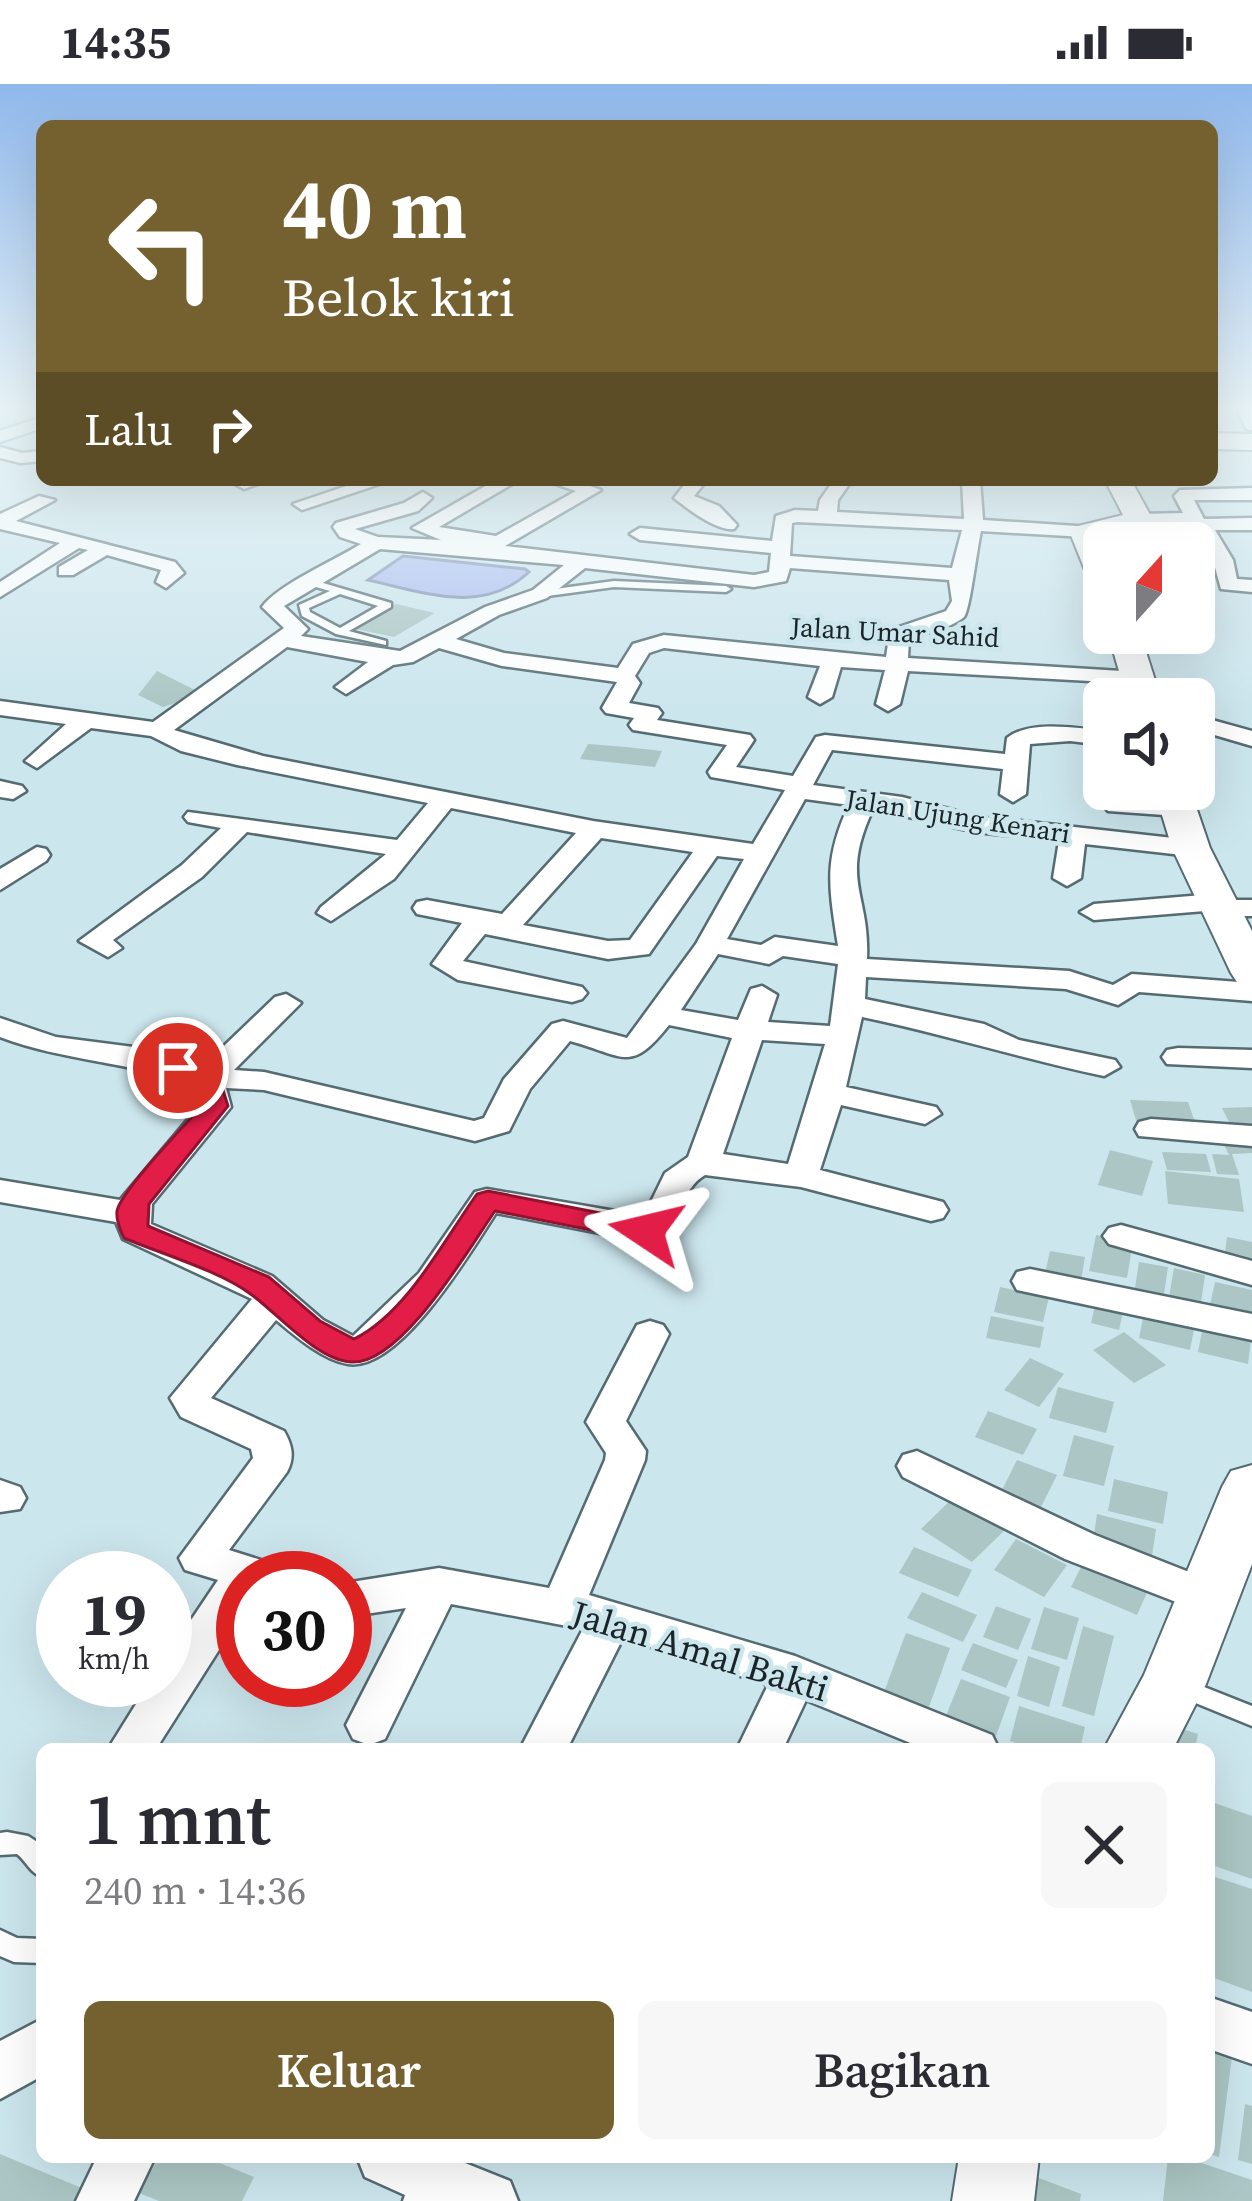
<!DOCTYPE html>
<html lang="id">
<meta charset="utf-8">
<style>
:root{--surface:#fff;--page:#f7f7f7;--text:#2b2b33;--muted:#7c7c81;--accent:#756130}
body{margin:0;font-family:"Source Serif 4",serif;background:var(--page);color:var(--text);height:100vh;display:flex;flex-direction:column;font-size:45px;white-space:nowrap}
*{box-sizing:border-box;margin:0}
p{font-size:39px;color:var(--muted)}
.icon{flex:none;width:66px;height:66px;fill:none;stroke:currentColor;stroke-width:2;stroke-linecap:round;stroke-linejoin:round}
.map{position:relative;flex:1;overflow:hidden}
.details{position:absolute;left:36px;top:1659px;width:1179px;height:420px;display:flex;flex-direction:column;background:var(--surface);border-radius:18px;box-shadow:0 12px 48px #0002}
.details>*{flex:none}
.hud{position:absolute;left:36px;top:36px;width:1182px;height:366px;border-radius:18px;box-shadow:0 12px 48px #0002;background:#756130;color:#fff;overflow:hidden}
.needle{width:78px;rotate:21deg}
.controls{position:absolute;left:1083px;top:438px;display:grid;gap:24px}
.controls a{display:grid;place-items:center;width:132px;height:132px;border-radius:18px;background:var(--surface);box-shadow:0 12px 48px #0002;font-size:60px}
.speed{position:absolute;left:36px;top:1467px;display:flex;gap:24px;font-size:60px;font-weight:700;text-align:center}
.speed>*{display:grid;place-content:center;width:156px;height:156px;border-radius:50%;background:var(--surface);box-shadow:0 12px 48px #0002;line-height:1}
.speed small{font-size:30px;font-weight:400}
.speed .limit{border:18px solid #d22;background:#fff;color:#111}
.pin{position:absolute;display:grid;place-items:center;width:102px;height:102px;color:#fff;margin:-51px;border:6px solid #fff;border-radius:50%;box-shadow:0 3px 12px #0007}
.me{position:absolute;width:132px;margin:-66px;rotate:280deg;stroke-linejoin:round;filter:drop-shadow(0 0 9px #0008)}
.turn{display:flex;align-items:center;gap:42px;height:252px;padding:0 48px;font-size:54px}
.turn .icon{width:156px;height:156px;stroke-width:2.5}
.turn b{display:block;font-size:84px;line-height:102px}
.then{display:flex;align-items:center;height:114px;padding:0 48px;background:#0003;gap:24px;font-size:45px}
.round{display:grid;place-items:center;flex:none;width:126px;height:126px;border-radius:18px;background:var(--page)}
.headline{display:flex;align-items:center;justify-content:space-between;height:204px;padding:0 48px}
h1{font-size:72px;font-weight:600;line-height:90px}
.button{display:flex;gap:24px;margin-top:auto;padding:24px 48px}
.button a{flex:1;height:138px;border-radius:18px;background:var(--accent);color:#fff;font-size:48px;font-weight:600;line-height:138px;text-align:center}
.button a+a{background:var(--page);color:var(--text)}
.status{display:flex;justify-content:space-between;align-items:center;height:84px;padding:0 60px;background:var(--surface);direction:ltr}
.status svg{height:33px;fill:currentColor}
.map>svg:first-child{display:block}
.water{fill:#adbef1;stroke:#8190b4;stroke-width:3}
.building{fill:#abc6c4}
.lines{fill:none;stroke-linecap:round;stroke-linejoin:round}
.lane-casing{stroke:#556b72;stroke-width:5}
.street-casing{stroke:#556b72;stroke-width:5}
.secondary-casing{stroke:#556b72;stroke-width:4}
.lane{fill:#fff;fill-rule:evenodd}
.street{fill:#fff;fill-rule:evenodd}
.secondary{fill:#fff;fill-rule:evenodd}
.route{fill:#e11d48;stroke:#92132f;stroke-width:3}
.labels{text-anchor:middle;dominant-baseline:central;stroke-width:9;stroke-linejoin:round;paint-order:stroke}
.far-street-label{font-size:27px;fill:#1b2427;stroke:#cce6ed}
.near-street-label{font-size:36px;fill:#1b2427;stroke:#cce6ed}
</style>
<div class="status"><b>14:35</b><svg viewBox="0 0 49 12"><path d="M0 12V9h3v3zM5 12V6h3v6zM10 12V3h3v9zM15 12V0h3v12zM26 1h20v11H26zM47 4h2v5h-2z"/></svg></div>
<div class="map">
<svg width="1252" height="2117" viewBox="0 0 1252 2117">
<rect width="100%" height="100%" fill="#cce6ed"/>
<!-- water -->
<path class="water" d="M403,472L525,485L529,488C482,532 423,508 368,496Z"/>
<!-- building -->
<g class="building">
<polygon points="396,520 435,529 394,553 356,545"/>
<polygon points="157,587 203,610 163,623 138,611"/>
<polygon points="588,660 626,663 662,667 655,683 580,675"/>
<polygon points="1130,1016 1188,1018 1197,1044 1138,1043"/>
<polygon points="1252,1023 1252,1050 1235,1050 1222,1024"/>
<polygon points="1252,1053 1252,1069 1232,1070 1239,1091 1217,1090 1212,1070 1229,1071 1221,1054"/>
<polygon points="1110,1066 1153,1077 1142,1112 1098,1101"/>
<polygon points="1162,1068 1206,1070 1211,1088 1167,1086"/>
<polygon points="1165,1087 1239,1095 1244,1128 1168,1120"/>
<polygon points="1096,1151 1133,1158 1127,1194 1089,1187"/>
<polygon points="1227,1153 1252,1158 1252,1182 1224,1176"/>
<polygon points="1050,1167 1085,1173 1081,1197 1045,1190"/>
<polygon points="1139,1178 1168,1183 1164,1210 1135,1204"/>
<polygon points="1174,1184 1205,1191 1201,1219 1169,1213"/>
<polygon points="1215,1198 1252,1206 1252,1235 1209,1225"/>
<polygon points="1000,1203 1049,1213 1043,1238 994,1228"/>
<polygon points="1097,1213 1125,1219 1119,1246 1091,1239"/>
<polygon points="1145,1224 1196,1235 1190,1266 1139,1254"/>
<polygon points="991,1232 1044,1243 1040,1264 986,1254"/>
<polygon points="1204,1237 1252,1248 1248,1280 1198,1268"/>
<polygon points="1124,1248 1166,1281 1134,1299 1093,1266"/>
<polygon points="1030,1274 1064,1290 1039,1323 1004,1306"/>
<polygon points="1058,1303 1114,1318 1106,1349 1049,1334"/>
<polygon points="988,1327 1037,1345 1023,1371 975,1353"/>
<polygon points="1074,1351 1114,1362 1104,1402 1063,1392"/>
<polygon points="1017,1376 1057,1391 1039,1427 999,1412"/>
<polygon points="1114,1395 1168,1408 1163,1440 1108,1427"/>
<polygon points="957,1410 1009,1442 972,1478 921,1445"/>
<polygon points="1097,1430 1156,1445 1152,1472 1093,1458"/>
<polygon points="1016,1455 1067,1481 1044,1513 994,1486"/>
<polygon points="914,1463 972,1486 958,1513 899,1489"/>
<polygon points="1085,1475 1150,1502 1137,1531 1071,1503"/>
<polygon points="922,1508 977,1531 963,1558 907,1534"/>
<polygon points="996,1522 1031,1535 1018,1566 983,1553"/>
<polygon points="1044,1523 1079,1534 1067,1576 1031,1565"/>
<polygon points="1083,1542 1114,1552 1094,1632 1062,1622"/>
<polygon points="906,1549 950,1564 929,1623 884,1608"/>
<polygon points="973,1559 1018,1576 1006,1604 961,1586"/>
<polygon points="1028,1572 1060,1583 1049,1623 1017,1612"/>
<polygon points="961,1595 1010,1613 996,1652 945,1634"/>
<polygon points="1019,1622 1085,1643 1080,1665 1034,1665 1010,1657"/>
<polygon points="1160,1638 1198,1650 1195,1665 1154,1665"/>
<polygon points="1209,1717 1252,1732 1252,1795 1209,1780"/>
<polygon points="1209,1791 1252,1805 1252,1908 1209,1892"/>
<polygon points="1209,1948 1234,1957 1219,2073 1209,2070"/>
<polygon points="1245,2020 1252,2022 1252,2080 1238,2076"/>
<polygon points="0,2070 89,2107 83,2117 0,2117"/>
<polygon points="159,2073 205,2073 254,2093 242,2117 159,2117 139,2109"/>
<polygon points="1168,2073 1184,2073 1252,2096 1252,2117 1163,2117"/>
<polygon points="1018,2086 1081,2110 1080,2117 1011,2117"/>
</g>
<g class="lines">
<!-- lane casing -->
<g class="lane-casing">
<g id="lane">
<path d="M313,496L391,519V523L349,547L386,557V561L336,550L302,532L299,521L330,507L309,501L308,499ZM340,510L378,522L340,544L310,528L309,524Z"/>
<polygon points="614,497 726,502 731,505 726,508 614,503 540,513 535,510 540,507"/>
<polygon points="1179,1593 1252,1622 1252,1642 1171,1609 1168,1602 1171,1595"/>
<path d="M7,1748L28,1752L42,1761V1793C30,1789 27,1778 17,1770L0,1771V1749Z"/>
<polygon points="0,1846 17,1854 42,1855 42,1879 14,1878 0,1872"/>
</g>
</g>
<!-- street casing -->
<g class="street-casing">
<g id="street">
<polygon points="1238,328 1252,328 1252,346 1246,345"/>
<polygon points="42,333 42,344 0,358 0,347"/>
<polygon points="0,363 22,369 42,367 42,377 21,379 0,374"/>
<polygon points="238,396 268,396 244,405 235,400"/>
<polygon points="364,396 389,397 302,426 293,420"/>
<path d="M496,396H519L439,443L496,452L576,407L543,396H574L601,406L505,462L754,491L769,488L771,469L640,456L630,450L640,444L772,457L776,432L795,426L818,427L820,416L834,396H852L838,416L837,428L964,435L962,396H980L983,436L1092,443V451L1085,453L981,447C977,464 970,526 964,533C952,544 924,549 909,554L908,574L1138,588L1146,590V600L908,587L900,620L888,627L876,620L885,586L841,583L832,613L820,620L808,613L820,582L664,564L649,569L635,592L640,599L629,619L658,624L662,629L657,636L750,651L754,656L736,683L793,692L816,653L825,651L1005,670L1007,654C1029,636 1077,644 1104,647V661L1070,657L1030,660L1026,710L1013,718L1000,710L1003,685L832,666L813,701L902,713L976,732L1191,756L1204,764L1191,772L1085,760L1081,794L1067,802L1053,794L1059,757L976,748L873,725C839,798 870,808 867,875L1069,887L1113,901L1132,890L1252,899V917L1139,908L1118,921L1066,905L866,893L865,915L984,940L1019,956L1115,976L1120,983L1104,992C1022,975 945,950 862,933L846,1003L936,1023L941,1030L925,1040L841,1021L820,1086L943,1118L948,1126L943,1134L931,1137L801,1103L705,1091C676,1108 684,1148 646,1158L496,1129C471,1167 400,1288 348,1280C323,1276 295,1252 276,1236L211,1314L284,1347C292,1361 295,1373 287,1388L229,1466L280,1482L286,1494H243V1528L156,1665H108L151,1596H165V1575L218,1496L185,1486L179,1474L253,1374L251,1365L181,1333L170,1314L252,1215L123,1155L116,1138L0,1118V1096L120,1116L199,1022L193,1000C130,978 63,977 0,953V934L56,953L149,965L203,982L275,913L286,910L301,919L234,986L264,988L474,1037L484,1034L504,995L552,940L563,937L627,954L696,860L744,775L717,772L649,870L608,875L485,850L463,877L582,903L587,909L582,915L572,918L458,896L432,880L462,839L417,830L413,824L417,818L427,816L502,830L576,749L451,724L394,795L331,837L317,829L321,823L386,770L247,748L202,793L113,856L122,864L108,873L79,857L182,781L221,744L188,738L184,733L188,728L397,756L428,719L237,681L181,667L151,652L91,644L37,684L25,677L66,640L0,631V617L153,638L284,544L262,523C276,502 335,476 361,460L340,453L333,443L336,439L404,419L423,408L432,414L418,427L355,445L378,453L441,456L412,444ZM797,438L962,446L952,484L790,472L792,439ZM380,465L564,481L533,506L485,523L400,567L301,552L308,545L284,522ZM585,484L754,503L786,497L790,484L949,496L952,517L946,527L890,546L886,573L664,551L633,560L618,584L504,569L456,555L499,531L547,514ZM287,563L368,578L335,603L346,610L393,581L413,578L439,564L502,582L617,598L602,624L606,629L634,634L629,641L633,646L727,661L708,688L711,693L785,706L753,760L593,737L263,672L174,646ZM805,715L849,721C823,776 829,804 838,862L775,853L761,861L727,855ZM601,754L693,768L630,856L608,857L523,841ZM718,870L769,880L783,872L838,880L830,942L768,938L777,911L762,902L751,905L738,936L681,926ZM669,941L732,954L688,1073L665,1089L644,1132L487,1105L475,1108L419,1189L353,1252L323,1236L272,1192L151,1140L152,1120L231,1023L226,1004L264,1006L475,1057L509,1047L530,1005L570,957C625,972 630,990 669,941ZM762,956L825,960L788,1080L723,1070Z"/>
<path d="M688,396H707L694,412L719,422L737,441L734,445C716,447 688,425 674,414Z"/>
<polygon points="1252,404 1252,416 1194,416 1204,435 1252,434 1252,446 1215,446 1233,476 1237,495 1252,496 1252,508 1221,505 1213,476 1196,446 1139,442 1129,436 1139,430 1183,429 1174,412 1180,406"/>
<polygon points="39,412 55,416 16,437 175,478 184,489 166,504 156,498 161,486 107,471 73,491 59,491 59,483 88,466 79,464 0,513 0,498 60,459 0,445 0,430"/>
<polygon points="1194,631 1252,647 1252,662 1194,645"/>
<polygon points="0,697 22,702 26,707 13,715 0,713"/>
<polygon points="1117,714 1178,716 1191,724 1178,732 1108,727 1104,722"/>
<polygon points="37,763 46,765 50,771 46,777 0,806 0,785"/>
<polygon points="1215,810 1227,816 1252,816 1252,832 1217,832 1205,827 1094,836 1080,828 1094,820"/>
<polygon points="1178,964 1252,966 1252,984 1167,980 1162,973 1167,966"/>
<polygon points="1151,1035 1252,1042 1252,1062 1139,1052 1135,1045 1139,1038"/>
<polygon points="1121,1141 1252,1177 1252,1201 1109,1160 1103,1152 1109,1144"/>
<polygon points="1030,1185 1252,1230 1252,1256 1017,1206 1012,1197 1017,1188"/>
<polygon points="650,1237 663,1241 669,1250 626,1337 646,1367 645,1376 589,1511 795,1572 992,1651 999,1665 925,1665 806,1616 783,1665 737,1665 768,1601 623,1554 567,1665 520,1665 583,1545 451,1520 385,1655 369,1661 353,1655 346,1641 406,1524 345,1533 345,1499 439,1484 549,1504 605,1376 606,1369 586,1338 637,1241"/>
<polygon points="917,1367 1095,1451 1222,1501 1229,1513 1222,1525 1207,1530 1065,1475 903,1393 897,1382 903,1371"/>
<polygon points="0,1396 20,1403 26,1414 20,1425 0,1428"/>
<polygon points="1209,1913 1252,1928 1252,1980 1209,1965"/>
<polygon points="42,1935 42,1992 0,2015 0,1957"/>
<polygon points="97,2073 155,2073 134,2117 76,2117"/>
<polygon points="357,2073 450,2073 510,2097 518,2117 403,2117 405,2111 365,2093"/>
</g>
</g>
<!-- secondary casing -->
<g class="secondary-casing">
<g id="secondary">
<polygon points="1212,349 1252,350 1252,366 1212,365"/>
<polygon points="1105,396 1131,396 1153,436 1149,442 1100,454 1104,505 1089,496 1070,449 1074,443 1123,431"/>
<polygon points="1108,549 1140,549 1161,615 1127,615"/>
<polygon points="1154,705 1190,705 1210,764 1252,847 1252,902 1237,898 1231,889 1172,764"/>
<polygon points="1252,1381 1252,1480 1206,1600 1173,1665 1104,1665 1144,1591 1222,1403 1231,1387"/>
<polygon points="959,2073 1039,2073 1034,2117 952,2117"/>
</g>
</g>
<!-- lane -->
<use href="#lane" class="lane"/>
<!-- street -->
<use href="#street" class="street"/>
<!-- secondary -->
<use href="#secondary" class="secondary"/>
</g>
<!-- sky -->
<linearGradient id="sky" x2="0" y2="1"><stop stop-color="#90b8ec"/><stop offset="0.52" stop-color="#e8f4f7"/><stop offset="1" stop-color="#e8f4f7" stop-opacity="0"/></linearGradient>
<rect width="1252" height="625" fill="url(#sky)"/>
<!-- route -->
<path class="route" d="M178,976L217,988L228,1022L149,1120L148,1142L269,1193L320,1237L354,1255C407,1229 444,1156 477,1110L488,1107L646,1138L660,1147L646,1157L495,1127C469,1164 401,1282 351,1278C317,1276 278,1230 252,1211C220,1187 162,1170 124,1154C120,1146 116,1136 117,1127C121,1107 185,1041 202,1022L196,999L165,984Z"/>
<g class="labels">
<!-- far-street labels -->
<g class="far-street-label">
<text transform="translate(895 548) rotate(3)">Jalan Umar Sahid</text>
<text transform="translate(958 732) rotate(9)">Jalan Ujung Kenari</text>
</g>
<!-- near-street labels -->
<g class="near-street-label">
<text transform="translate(700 1567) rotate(17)">Jalan Amal Bakti</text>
</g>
</g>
</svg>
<div class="controls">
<a><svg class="needle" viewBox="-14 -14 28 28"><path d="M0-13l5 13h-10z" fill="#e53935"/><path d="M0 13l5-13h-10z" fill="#7c7c81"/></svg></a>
<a><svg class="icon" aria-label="sound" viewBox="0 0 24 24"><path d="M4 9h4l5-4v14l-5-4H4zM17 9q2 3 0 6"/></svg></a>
</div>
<div class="speed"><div>19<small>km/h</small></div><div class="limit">30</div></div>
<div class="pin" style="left:178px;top:984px;background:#d93025"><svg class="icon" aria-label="arrive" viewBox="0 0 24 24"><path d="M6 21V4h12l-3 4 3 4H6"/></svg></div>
<svg class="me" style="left:646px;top:1147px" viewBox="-20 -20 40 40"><path d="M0-17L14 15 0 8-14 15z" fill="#e11d48" stroke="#fff" stroke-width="4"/></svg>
<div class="hud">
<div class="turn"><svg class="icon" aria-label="left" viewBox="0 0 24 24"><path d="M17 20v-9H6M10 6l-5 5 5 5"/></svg><div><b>40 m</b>Belok kiri</div></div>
<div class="then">Lalu<svg class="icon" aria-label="right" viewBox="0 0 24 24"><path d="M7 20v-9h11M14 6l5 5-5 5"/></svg></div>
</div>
<section class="details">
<div class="headline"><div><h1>1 mnt</h1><p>240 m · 14:36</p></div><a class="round"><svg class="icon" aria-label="close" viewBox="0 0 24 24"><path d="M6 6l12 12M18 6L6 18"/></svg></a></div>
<div class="button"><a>Keluar</a><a>Bagikan</a></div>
</section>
</div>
